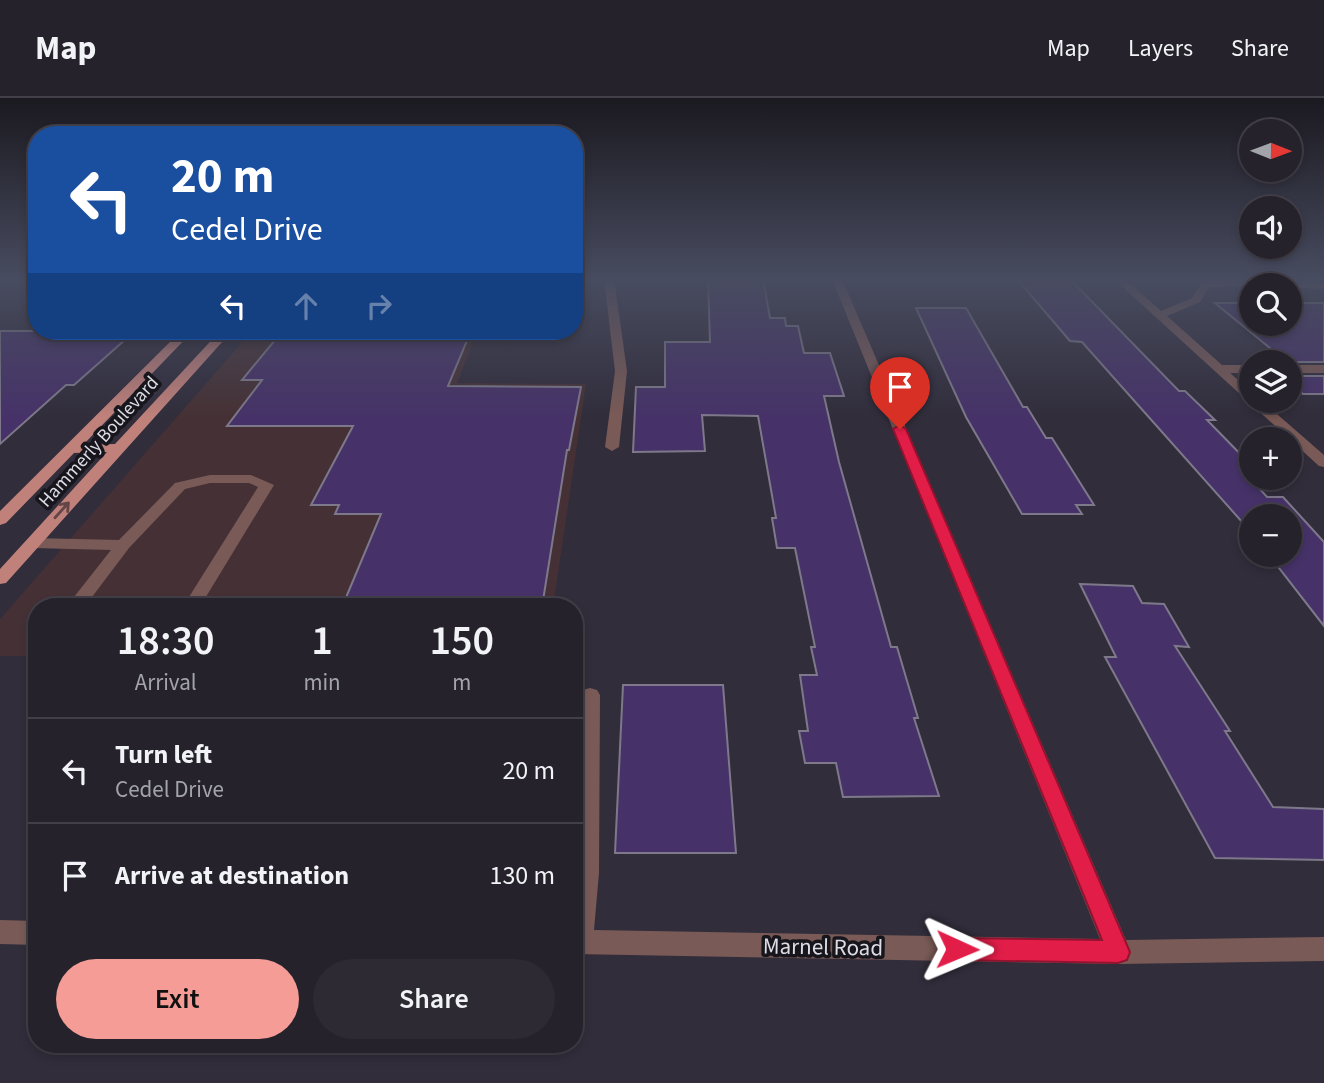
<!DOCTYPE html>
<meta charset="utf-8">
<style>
:root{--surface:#25222c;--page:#2d2a34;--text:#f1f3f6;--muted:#a3a4a9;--line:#423f48;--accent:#f59c96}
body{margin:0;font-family:"Source Sans 3",sans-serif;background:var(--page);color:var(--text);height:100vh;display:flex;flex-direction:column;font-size:26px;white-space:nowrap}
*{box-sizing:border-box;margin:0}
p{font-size:23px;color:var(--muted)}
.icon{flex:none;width:38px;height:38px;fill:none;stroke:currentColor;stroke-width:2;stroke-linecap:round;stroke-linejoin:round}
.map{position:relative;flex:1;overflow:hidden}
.side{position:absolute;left:28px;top:500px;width:555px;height:455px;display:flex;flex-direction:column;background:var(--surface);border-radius:28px;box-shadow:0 4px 10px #0003,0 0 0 2px var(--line)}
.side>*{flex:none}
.guide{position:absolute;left:28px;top:28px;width:555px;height:214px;border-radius:28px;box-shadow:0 4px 10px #0003,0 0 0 2px var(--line);background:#1a4fa0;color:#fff;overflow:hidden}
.needle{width:46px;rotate:91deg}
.controls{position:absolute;left:1239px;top:21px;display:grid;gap:14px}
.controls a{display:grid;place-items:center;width:63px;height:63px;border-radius:50%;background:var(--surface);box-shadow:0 4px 10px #0003,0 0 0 2px var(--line);font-size:35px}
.pin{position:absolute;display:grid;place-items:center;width:60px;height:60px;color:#fff;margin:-72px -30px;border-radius:50% 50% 50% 0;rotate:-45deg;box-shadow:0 0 7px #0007}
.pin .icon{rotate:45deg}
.me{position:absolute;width:77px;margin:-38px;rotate:91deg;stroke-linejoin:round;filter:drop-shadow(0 0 5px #0008)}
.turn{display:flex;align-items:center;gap:24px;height:147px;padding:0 28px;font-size:32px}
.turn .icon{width:91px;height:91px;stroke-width:2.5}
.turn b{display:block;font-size:49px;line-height:60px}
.lanes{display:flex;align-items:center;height:66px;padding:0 28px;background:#0003;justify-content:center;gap:35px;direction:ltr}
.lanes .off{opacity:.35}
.eta{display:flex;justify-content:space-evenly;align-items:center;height:119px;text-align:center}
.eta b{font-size:42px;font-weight:600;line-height:49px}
.button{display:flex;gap:14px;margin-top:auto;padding:14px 28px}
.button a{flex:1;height:80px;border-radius:42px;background:var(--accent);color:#111;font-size:28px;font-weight:600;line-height:80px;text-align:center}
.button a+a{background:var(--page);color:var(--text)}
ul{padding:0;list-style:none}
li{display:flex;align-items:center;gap:21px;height:105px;padding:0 28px;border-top:2px solid var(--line)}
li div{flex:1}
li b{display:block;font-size:26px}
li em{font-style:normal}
header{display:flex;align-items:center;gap:42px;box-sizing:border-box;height:98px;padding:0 35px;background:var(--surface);border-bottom:2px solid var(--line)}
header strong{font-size:33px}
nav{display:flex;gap:38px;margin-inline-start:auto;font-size:24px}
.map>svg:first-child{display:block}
.commercial{fill:#453135}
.building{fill:#463268;stroke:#7e798a;stroke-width:2}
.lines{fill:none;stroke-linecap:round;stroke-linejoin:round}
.minor{fill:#795a56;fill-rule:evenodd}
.major{fill:#c0817b;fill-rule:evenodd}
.oneway{stroke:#644647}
.route{fill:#e11d48;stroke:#92132f;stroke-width:2}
.labels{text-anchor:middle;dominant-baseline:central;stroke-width:7;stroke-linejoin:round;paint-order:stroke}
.street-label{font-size:19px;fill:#dddbe4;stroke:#18161d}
.near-street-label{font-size:23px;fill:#dddbe4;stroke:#18161d}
</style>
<header>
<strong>Map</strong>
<nav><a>Map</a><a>Layers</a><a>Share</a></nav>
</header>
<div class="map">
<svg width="1324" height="985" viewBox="0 0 1324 985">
<rect width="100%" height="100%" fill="#312d3b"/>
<!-- commercial -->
<polygon class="commercial" points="252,233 478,233 457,285 586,286 553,509 37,509 37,558 0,558 0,521"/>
<!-- building -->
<g class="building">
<polygon points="708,181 763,181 770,220 785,220 786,228 798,228 804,255 830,255 844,298 824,298 839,364 891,549 897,549 918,620 914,620 939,698 843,699 836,665 805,665 799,633 808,633 800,577 817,577 811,549 815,549 795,450 777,450 772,420 776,420 758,318 702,317 705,353 633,354 636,289 665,289 665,244 710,244"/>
<polygon points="1017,181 1070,181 1179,293 1185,293 1215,322 1207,322 1251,367 1251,381 1267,399 1283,399 1324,444 1324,528 1269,457 1290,457 1290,418 1251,418 1251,434 1082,244 1070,243"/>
<polygon points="1215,205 1251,205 1251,226 1290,226 1290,205 1324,205 1324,264 1290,264 1290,260 1282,260"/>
<polygon points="916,210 966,210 1023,309 1027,309 1046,340 1052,340 1094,407 1076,407 1082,416 1022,416 966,319"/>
<polygon points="0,233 135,233 74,287 66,287 0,346"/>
<polygon points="384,233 471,233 448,288 581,289 569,352 567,352 542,509 342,509 381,416 335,416 339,407 311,407 353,328 227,328 262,282 242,282 275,242 365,242 382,236"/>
<polygon points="1290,278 1324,278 1324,296 1303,296 1290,285"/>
<polygon points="1080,486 1133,488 1142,505 1164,506 1189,549 1175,548 1230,633 1225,633 1273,709 1324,711 1324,762 1215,760 1105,559 1116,559"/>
<polygon points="623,587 723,587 736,755 615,755"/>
</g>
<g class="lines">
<!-- minor -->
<g class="minor">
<polygon points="604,181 614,181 627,273 619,349 612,353 605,349 615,273"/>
<polygon points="832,181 842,181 1126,842 1324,839 1324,863 1118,866 574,856 580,597 583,592 590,590 597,592 600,597 599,775 594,832 1100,841"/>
<polygon points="1114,181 1125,181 1161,213 1192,200 1202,184 1206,183 1246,181 1324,186 1324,190 1321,191 1290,189 1290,187 1209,189 1200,204 1167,218 1222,267 1251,267 1251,275 1230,275 1251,293 1251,303 1262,303 1324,357 1324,369 1319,368"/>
<rect x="1290" y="267" width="34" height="8"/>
<polygon points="210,377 251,377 274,387 201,507 168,509 171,505 189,499 258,389 249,385 210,385 185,391 129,450 92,499 100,509 82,509 74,499 111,452 33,450 25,445 33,440 119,442 175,385"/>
<polygon points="0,822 37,823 37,847 0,846"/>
</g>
<!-- major -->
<polygon class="major" points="181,233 193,233 83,347 115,346 220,233 232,233 6,485 0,486 0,471 107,354 74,355 6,425 0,427 0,413"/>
</g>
<!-- one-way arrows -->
<defs><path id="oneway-shaft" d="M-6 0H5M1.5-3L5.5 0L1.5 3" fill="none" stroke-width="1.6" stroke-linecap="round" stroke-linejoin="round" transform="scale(1.75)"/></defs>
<use class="oneway" href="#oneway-shaft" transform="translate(62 412) rotate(-48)"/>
<!-- sky -->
<linearGradient id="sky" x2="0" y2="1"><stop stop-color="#1b1920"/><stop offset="0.57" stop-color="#484c60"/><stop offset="1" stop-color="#484c60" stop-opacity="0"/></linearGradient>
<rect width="1324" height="319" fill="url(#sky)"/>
<!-- route -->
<polygon class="route" points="900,327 906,331 1130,854 1127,862 1118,865 957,862 948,859 945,851 948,843 957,840 1102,842 893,331"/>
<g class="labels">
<!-- street labels -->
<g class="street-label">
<text transform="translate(99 344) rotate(-48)">Hammerly Boulevard</text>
</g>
<!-- near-street labels -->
<g class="near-street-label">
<text transform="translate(823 849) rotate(1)">Marnel Road</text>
</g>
</g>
</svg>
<div class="controls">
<a><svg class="needle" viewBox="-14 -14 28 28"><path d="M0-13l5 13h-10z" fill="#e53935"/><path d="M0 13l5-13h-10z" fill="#a3a4a9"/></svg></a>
<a><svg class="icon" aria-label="sound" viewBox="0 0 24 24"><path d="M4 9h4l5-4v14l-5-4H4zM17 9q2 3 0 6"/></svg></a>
<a><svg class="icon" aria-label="search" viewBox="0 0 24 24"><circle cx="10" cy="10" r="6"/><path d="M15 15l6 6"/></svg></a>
<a><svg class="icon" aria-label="layers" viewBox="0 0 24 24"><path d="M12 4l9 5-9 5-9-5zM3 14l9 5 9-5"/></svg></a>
<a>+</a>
<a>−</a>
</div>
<div class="pin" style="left:900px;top:331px;background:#d93025"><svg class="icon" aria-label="arrive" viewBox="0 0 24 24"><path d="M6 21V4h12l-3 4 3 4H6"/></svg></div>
<svg class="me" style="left:957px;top:851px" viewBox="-20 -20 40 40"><path d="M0-17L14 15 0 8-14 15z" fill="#e11d48" stroke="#fff" stroke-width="4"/></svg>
<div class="guide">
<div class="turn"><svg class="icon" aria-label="left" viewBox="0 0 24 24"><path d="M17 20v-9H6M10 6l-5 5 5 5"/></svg><div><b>20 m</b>Cedel Drive</div></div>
<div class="lanes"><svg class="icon" aria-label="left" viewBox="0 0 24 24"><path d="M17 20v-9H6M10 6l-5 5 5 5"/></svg><svg class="icon off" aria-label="ahead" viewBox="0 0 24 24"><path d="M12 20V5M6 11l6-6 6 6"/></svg><svg class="icon off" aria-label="right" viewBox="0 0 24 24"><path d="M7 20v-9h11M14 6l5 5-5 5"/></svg></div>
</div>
<section class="side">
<div class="eta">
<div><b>18:30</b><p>Arrival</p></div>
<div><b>1</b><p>min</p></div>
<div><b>150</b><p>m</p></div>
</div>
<ul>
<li><svg class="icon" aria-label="left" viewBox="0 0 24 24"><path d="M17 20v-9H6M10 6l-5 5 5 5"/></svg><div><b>Turn left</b><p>Cedel Drive</p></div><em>20 m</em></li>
<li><svg class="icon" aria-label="arrive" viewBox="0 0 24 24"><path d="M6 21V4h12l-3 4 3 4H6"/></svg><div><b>Arrive at destination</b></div><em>130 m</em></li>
</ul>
<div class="button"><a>Exit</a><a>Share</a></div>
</section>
</div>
